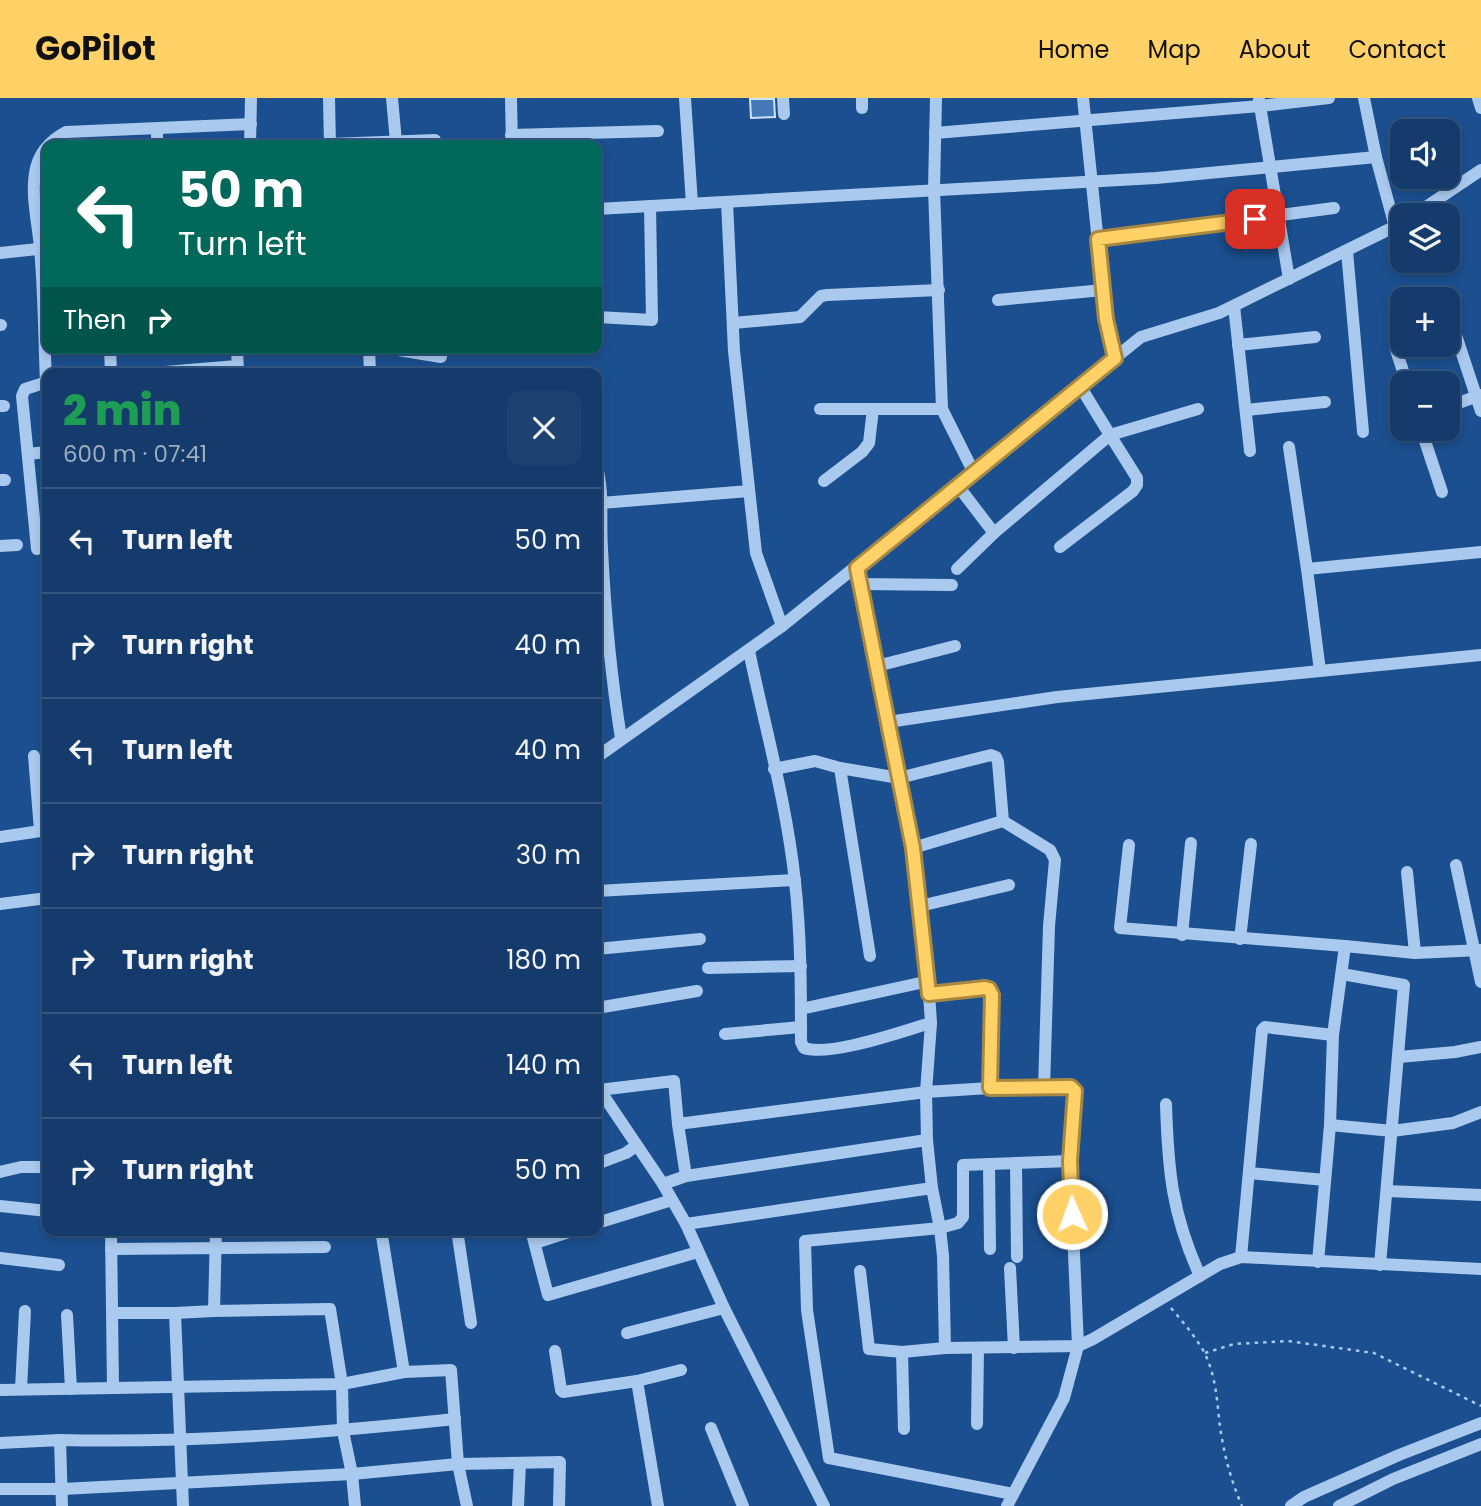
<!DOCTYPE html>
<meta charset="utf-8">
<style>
:root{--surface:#143b6b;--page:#1d4271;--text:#f1f3f6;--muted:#9dadc1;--line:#33557e;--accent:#ffd166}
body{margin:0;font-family:Poppins,sans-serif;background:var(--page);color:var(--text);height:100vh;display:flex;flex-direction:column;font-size:26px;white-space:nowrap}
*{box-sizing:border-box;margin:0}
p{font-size:23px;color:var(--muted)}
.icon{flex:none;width:38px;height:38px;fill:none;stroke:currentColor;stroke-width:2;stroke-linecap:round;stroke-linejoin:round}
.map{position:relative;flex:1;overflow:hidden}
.sheet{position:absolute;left:42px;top:270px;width:560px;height:868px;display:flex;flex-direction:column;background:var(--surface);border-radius:14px;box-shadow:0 4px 10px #0003,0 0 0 2px var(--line)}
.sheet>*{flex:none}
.banner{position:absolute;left:42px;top:42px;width:560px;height:214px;border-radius:14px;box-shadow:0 4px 10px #0003,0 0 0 2px var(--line);background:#00695c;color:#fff;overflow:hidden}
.tools{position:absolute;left:1390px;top:21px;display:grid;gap:14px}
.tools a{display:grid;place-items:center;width:70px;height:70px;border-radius:14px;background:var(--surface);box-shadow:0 4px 10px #0003,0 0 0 2px var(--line);font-size:35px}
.pin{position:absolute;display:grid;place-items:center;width:60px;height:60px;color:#fff;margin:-30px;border-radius:14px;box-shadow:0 4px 10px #0006}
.me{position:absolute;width:77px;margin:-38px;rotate:358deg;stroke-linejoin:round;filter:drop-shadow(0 0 5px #0008)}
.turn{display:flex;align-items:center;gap:24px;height:147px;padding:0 21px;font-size:32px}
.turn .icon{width:91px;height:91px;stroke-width:2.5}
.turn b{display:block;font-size:49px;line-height:60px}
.then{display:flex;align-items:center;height:66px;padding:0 21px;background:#0003;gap:14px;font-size:26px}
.round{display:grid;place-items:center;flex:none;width:74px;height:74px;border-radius:14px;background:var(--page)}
.headline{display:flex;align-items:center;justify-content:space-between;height:119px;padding:0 21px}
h1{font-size:42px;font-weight:800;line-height:52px;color:#1e9e55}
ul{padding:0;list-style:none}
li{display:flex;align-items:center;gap:21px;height:105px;padding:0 21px;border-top:2px solid var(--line)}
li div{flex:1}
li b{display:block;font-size:26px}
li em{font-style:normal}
header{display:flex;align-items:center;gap:42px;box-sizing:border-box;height:98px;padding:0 35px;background:var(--accent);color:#111}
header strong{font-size:33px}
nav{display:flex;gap:38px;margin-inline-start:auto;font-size:24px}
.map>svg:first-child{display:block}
.building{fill:#4478b7;stroke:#cfe3fa;stroke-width:2}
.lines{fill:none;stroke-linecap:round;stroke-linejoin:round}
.path{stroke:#a9c9ee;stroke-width:2.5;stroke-dasharray:3.5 5;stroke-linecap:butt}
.minor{stroke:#a9c9ee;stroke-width:12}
.route-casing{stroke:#a68842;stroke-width:18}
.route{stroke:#ffd166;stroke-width:12}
</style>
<header>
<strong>GoPilot</strong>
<nav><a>Home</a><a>Map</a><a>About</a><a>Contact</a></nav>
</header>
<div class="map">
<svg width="1481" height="1408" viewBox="0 0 1481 1408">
<rect width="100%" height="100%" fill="#1b4f8f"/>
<!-- building -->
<polygon class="building" points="750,1 774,1 775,19 751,20"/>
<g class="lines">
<!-- path -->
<g class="path">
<path d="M1171,1210C1183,1224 1195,1238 1204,1254C1216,1277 1217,1303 1220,1329C1224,1356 1231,1383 1242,1408"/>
<polyline points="1205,1255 1234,1246 1288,1243 1374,1255 1481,1308"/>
</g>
<!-- minor -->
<g class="minor">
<polyline points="329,0 330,47"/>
<polyline points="392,0 396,44"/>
<polyline points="511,0 512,47"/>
<polyline points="685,0 692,106"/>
<polyline points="783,0 784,16"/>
<polyline points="862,0 862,10"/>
<polyline points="936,0 934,91 942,311 974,375"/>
<polyline points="1083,0 1106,221 1116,259"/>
<polyline points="1364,0 1376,59"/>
<polyline points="1478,0 1481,10"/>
<polyline points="1259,2 1289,181"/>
<polyline points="157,31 157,47"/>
<polyline points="935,35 1260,8 1329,0"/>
<polyline points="511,37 658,33"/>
<polyline points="330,46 435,42"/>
<polyline points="250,47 251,0"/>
<polyline points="727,104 734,253 756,455 782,528"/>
<polyline points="597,111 1156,80 1376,59 1395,129"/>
<polyline points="1414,117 1481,72"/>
<polyline points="1098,141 1334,110"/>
<polyline points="1347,153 1363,334"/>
<polyline points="0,155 47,150"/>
<polyline points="998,202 1103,192"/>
<polyline points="1234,208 1250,353"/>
<polyline points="1447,210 1481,313"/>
<polyline points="597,219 652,222 650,108"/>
<polyline points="733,225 800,219 821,198 827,197 939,192"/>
<polyline points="0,227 1,227"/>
<polyline points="1238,247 1315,239"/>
<polyline points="1395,249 1407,285"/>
<polyline points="110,250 111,275"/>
<polyline points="237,250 238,274"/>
<polyline points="369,250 370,275"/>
<polyline points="386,250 441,259"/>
<polyline points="300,251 306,250"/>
<polyline points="153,275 237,268"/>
<path d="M46,284C44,240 44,194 40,150C38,125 31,99 35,75C38,55 49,43 66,34L251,26"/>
<polyline points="0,308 4,308"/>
<polyline points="1447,309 1481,297"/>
<polyline points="820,311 942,311"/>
<polyline points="1246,312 1325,304"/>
<polyline points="1421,331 1442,394"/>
<polyline points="1289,349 1307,471"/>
<polyline points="28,356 47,354"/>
<path d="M597,369C604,396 600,424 602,451C605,514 611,578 621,640"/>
<polyline points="0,382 5,382"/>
<polyline points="824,383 862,354 869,345 873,311"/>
<polyline points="958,388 994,435"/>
<polyline points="601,405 749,393"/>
<polyline points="0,448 17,447"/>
<polyline points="1060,449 1133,393 1137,387 1137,380 1110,337 1198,311"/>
<polyline points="37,451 22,298 25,291 47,284"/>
<polyline points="1481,454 1307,471 1320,573 1481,557"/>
<polyline points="957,471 994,435 1110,337 1080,288"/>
<polyline points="860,486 952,487"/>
<path d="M749,553C765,629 787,707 795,784C801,837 801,891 801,944L804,950C831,959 902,933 931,925C922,771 887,621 857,470"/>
<polyline points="877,568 955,548"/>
<polyline points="888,624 1057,599 1320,573"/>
<polyline points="34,658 40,732"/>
<polyline points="597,659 782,528 1141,239 1219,215 1402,125"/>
<polyline points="840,670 870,858"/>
<polyline points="774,671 815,663 840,670 899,680 991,657 996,659 998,664 1003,723 1050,752 1055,762 1049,828 1044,990 990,990 926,994 931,925"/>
<polyline points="0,739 47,732"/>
<polyline points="1129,747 1120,830 1345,848"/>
<polyline points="913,750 1003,723"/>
<polyline points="1456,767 1481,884"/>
<polyline points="1407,774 1415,855"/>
<polyline points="597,793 795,782"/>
<polyline points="0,806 47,800"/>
<polyline points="920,808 1009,787"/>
<polyline points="1182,837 1191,745"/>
<polyline points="1240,841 1251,746"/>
<polyline points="597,851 700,841"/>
<polyline points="708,870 801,868"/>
<polyline points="1342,876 1404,887 1380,1167"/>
<polyline points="929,896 985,890 989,891 992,897 990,990"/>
<polyline points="597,910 697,893"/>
<polyline points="801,911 929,883"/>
<polyline points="725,936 801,929"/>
<polyline points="1399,959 1455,954 1481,949"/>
<polyline points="597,988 663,1086 686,1126 724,1210 824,1408"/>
<polyline points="599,992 674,983 678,1026"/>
<path d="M1166,1006C1168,1073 1172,1116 1200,1178"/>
<polyline points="1330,1027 1392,1033 1453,1025 1481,1014"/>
<polyline points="1016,1065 1017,1159"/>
<polyline points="597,1066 626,1055 636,1048"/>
<polyline points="989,1066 990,1151"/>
<polyline points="0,1074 21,1069 47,1069"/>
<polyline points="1249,1075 1325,1082"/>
<polyline points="686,1078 678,1026 926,994 927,1042 932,1090"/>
<polyline points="663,1086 686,1078 927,1042"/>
<polyline points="1387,1093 1481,1097"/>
<polyline points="0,1108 47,1113"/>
<polyline points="597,1125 672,1102"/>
<polyline points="686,1126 932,1090 940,1130 805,1143 807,1212 829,1360 1013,1396"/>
<polyline points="111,1132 113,1290"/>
<polyline points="381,1132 404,1274 451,1272 458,1366 467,1408"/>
<polyline points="457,1132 471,1225"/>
<polyline points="531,1132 548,1197 698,1154"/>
<polyline points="535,1145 575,1132"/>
<polyline points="111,1151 325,1149"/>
<polyline points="1241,1159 1262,932 1265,929 1333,937"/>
<polyline points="0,1160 59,1167"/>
<polyline points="1318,1164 1330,1027 1333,937 1345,848 1415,855 1481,852"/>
<polyline points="1010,1170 1014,1250"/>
<polyline points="860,1173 869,1251 902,1254 945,1250 1078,1248 1070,1063 1075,993 1071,989 1044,990"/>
<polyline points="113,1215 175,1215"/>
<polyline points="67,1217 71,1291"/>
<polyline points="627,1235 724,1210"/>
<polyline points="945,1250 943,1158 940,1130 958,1125 963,1119 963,1067 1070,1063"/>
<polyline points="555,1253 561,1292 563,1294 637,1283"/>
<polyline points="902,1254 904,1331"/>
<polyline points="21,1291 25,1213"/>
<polyline points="0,1292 342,1286 330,1211 214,1213"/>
<polyline points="977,1326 978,1251"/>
<polyline points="711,1330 743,1408"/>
<path d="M60,1342C192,1345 323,1335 455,1321"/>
<polyline points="0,1345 60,1342 62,1408"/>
<polyline points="0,1391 62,1391 352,1376 458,1366 560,1364 559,1408"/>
<polyline points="183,1408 175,1215 214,1213 216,1132"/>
<polyline points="355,1408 352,1376 343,1333 342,1286 404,1274"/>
<polyline points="518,1408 520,1366"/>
<polyline points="658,1408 637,1283 681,1272"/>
<polyline points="1007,1408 1064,1300 1078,1248 1093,1241 1220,1166 1241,1159 1481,1171"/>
<polyline points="1291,1408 1304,1399 1399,1357 1481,1325"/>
<polyline points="1339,1408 1393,1381 1481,1346"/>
</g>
</g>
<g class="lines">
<!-- route casing -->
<g class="route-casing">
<polyline id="route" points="1072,1116 1070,1063 1075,993 1071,989 990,990 992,897 989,891 985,890 929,896 913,750 857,470 1115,260 1106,221 1098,141 1255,121"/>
</g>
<!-- route -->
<use href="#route" class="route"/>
</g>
</svg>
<div class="tools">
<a><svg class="icon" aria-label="sound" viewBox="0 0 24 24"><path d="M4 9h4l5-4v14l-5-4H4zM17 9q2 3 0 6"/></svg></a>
<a><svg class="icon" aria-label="layers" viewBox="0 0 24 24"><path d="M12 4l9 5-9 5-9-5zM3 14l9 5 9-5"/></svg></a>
<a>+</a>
<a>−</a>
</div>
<div class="pin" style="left:1255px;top:121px;background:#d93025"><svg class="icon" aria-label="arrive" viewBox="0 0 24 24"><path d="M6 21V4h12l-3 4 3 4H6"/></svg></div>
<svg class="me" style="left:1072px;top:1116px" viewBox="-20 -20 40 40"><circle r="17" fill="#ffd166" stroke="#fff" stroke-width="3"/><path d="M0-11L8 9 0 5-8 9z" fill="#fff"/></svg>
<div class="banner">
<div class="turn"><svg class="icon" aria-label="left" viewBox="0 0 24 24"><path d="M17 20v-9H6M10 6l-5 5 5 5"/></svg><div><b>50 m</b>Turn left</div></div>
<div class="then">Then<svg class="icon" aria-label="right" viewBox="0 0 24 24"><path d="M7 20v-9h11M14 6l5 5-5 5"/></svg></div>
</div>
<section class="sheet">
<div class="headline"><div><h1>2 min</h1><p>600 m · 07:41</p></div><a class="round"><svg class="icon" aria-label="close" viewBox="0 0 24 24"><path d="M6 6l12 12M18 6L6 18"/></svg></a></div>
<ul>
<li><svg class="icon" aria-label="left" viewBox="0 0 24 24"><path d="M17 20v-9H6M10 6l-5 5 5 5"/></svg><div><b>Turn left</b></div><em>50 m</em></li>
<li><svg class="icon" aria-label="right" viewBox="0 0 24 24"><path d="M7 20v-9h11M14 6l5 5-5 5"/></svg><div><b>Turn right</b></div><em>40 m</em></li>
<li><svg class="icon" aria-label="left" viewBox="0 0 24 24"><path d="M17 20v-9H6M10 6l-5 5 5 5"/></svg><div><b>Turn left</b></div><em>40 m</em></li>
<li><svg class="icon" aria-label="right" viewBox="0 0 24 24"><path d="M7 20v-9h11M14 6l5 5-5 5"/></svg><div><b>Turn right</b></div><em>30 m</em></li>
<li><svg class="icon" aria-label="right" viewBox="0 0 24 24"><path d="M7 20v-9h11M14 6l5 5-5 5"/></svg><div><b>Turn right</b></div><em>180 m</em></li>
<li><svg class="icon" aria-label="left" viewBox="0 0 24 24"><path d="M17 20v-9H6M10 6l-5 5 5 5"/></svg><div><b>Turn left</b></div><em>140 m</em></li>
<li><svg class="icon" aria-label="right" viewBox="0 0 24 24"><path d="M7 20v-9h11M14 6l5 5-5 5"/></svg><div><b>Turn right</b></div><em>50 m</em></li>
</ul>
</section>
</div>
